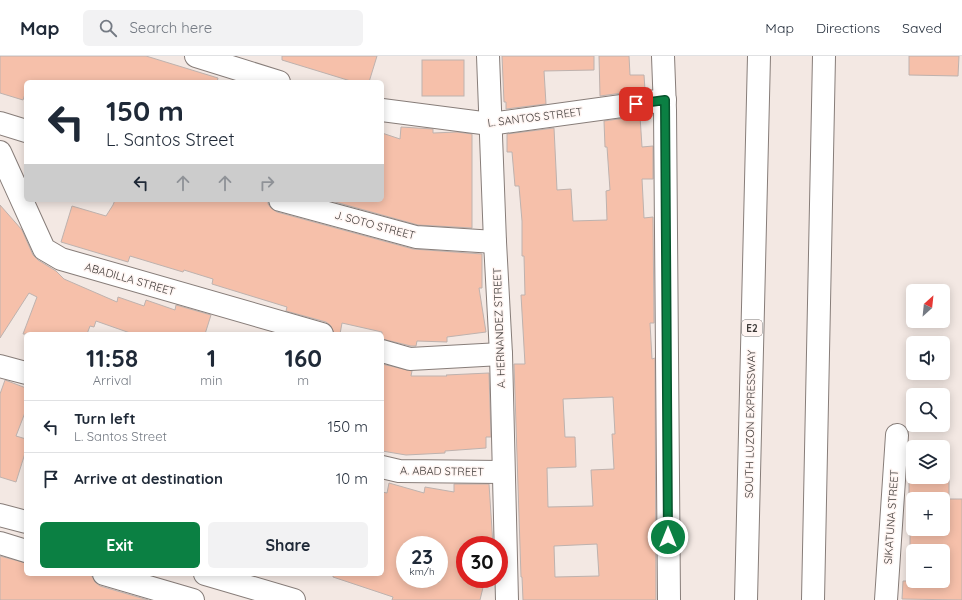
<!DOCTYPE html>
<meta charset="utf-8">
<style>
:root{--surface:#fff;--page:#f2f2f3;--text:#1f2937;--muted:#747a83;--line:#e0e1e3;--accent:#0b8043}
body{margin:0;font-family:Quicksand,sans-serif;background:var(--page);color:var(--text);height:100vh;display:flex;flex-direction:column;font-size:15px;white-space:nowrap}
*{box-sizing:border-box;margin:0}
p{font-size:13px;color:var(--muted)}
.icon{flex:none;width:22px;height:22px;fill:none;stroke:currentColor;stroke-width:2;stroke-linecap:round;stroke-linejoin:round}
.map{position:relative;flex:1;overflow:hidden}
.side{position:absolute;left:24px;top:276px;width:360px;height:244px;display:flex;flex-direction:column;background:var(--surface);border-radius:6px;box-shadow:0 2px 10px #0003}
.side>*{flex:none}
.hud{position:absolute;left:24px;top:24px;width:360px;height:122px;border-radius:6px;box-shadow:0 2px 10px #0003;background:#fff;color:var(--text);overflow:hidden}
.needle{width:26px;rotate:27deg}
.buttons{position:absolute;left:906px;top:228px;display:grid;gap:8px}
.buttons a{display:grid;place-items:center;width:44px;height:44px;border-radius:6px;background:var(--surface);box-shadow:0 2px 10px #0003;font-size:20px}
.speed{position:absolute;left:396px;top:480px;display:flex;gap:8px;font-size:20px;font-weight:700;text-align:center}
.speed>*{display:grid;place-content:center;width:52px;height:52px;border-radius:50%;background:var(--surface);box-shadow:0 2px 10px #0003;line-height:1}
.speed small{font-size:10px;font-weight:400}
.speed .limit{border:6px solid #d22;background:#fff;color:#111}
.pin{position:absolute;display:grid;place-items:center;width:34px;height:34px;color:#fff;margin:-17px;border-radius:8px;box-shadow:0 2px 6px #0006}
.me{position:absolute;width:44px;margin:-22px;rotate:0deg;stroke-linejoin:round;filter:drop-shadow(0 0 3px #0008)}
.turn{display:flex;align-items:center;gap:14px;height:84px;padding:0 16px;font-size:18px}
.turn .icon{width:52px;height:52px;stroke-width:2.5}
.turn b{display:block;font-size:28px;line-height:34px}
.lanes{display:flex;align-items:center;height:38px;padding:0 16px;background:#0003;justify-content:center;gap:20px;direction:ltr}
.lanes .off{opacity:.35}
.eta{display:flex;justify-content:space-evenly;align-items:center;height:68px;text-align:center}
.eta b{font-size:24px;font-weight:800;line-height:28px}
.button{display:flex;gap:8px;margin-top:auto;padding:8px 16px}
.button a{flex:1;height:46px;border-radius:6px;background:var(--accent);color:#fff;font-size:16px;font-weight:800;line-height:46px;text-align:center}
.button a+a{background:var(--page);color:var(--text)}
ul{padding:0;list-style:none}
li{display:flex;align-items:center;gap:12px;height:52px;padding:0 16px;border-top:1px solid var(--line)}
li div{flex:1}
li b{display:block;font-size:15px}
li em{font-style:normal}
header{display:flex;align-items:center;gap:24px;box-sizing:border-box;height:56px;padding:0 20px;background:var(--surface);border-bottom:1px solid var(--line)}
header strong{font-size:19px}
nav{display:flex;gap:22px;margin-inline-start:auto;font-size:14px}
.search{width:280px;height:36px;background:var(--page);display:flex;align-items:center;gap:10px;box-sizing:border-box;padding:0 14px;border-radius:6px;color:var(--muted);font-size:15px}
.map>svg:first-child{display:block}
.building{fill:#f6c0aa;stroke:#beb2ae;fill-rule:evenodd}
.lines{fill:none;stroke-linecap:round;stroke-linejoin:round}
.street-casing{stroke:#877d79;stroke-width:24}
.secondary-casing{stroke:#877d79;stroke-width:24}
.highway-casing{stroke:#877d79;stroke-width:24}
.street{stroke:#fff;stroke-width:22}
.secondary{stroke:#fff;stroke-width:22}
.highway{stroke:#fff;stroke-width:22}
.route-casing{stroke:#07532c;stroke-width:10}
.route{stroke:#0b8043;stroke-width:7}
.labels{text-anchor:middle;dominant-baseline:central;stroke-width:3;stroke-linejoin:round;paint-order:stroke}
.shield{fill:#fff5f2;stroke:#787270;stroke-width:1}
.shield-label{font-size:10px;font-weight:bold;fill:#3e3a38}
.street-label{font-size:11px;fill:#3e3a38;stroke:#fff5f2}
</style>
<header>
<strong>Map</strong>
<div class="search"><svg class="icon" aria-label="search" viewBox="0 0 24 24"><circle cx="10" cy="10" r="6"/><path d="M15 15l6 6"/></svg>Search here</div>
<nav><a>Map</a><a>Directions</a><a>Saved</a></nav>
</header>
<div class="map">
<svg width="962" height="544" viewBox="0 0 962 544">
<rect width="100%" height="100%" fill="#f3e8e3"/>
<!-- building -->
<g class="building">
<polygon points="0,0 146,0 218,22 217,26 26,26 26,35 23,44 0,37"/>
<polygon points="282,0 377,0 369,26 354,26 282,4"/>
<polygon points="502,0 594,0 594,14 544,15 546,48 506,53 506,46 504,46"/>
<polygon points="599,0 629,0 630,19 644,19 645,34 600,40"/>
<polygon points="909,0 959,0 958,20 909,19"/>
<rect x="422" y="4" width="42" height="36"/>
<path d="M640,60L642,91L653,90V123H642L644,162L653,161V163L654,267H650L652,303L655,302L656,544H523L522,521H521L514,308H525L521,239H525L524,200H522V165L519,130H515L512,96H507V78L554,72L557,134L571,133L573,165L607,164L606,135L610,134L607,91H605L604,65ZM613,341L615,378H612L614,413L591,414L593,450L548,451L547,412L576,411L575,381H565L563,343ZM597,488L599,520L555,521L554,490Z"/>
<polygon points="401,71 433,73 433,77 457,76 472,78 472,172 418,169 328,144 382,144 382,77 400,83"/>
<polygon points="115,144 268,144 268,148 271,152 277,156 413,193 482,198 482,232 479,232 486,276 447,281 447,286 417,285 416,290 411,290 382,283 382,276 342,267 340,278 334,278 331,270 326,266 286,255 287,251 212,228 213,223 184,214 183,216 130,200 128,206 61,186 72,150 106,160 113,149"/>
<polygon points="0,149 22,174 33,199 38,204 56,215 64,223 117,246 118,241 144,250 146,244 175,254 176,249 211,259 205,278 133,278 96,265 94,271 90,270 87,278 23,278 37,241 29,237 0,282"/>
<polygon points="382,308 412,315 411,320 447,320 446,319 489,317 491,381 486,381 486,392 445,395 445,397 406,399 382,395"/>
<polygon points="5,324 26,332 26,354 16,380 26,383 26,394 16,426 0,421 0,338"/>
<polygon points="909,421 949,421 949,443 910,443 910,437 909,437"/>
<path d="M389,427L424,437L425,431L454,436V428H489L493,489H465V523H485L480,544H392L393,541L333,521V518H382V436L387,437ZM405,489H439V526L428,523H405Z"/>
<polygon points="943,443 962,443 962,544 902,543 903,525 943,525 943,495 910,495 910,475 943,475"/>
<polygon points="0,500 26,507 26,518 86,518 92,520 95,526 100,530 148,544 0,544"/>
</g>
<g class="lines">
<!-- street casing -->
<g class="street-casing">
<g id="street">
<polyline points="196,0 279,26"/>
<polyline points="488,0 495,186 501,298 507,544"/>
<polyline points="663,0 665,54 669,544"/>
<polyline points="382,54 490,68 665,44"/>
<polyline points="0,67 26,75"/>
<polyline points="0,96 44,193 61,203 322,278"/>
<polyline points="280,144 416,181 495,186"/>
<polyline points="382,295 410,303 501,298"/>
<polyline points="0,310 26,317"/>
<polyline points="382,411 399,415 503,416"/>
<polyline points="886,544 897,379"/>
</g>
</g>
<!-- secondary casing -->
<g class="secondary-casing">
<g id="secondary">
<polyline points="0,459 26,466"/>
<polyline points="0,487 26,495"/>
<polyline points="104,518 193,544"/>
<polyline points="205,518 294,544"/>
</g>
</g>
<!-- highway casing -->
<g class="highway-casing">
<g id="highway">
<polyline points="746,544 759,0"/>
<polyline points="813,544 824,0"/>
</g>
</g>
<!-- street -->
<use href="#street" class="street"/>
<!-- secondary -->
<use href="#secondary" class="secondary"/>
<!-- highway -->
<use href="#highway" class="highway"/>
</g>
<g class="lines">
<!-- route casing -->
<g class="route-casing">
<polyline id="route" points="636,48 665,44 668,481"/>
</g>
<!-- route -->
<use href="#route" class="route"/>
</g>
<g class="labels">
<!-- shield labels -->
<rect class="shield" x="742" y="264" width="20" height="16" rx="3"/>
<g class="shield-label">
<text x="752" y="272">E2</text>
</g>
<!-- street labels -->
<g class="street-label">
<text transform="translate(535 61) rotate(-7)">L. SANTOS STREET</text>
<text transform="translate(375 169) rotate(15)">J. SOTO STREET</text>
<text transform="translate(130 223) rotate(16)">ABADILLA STREET</text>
<text transform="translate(499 272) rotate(-92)">A. HERNANDEZ STREET</text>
<text transform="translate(750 368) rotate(-89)">SOUTH LUZON EXPRESSWAY</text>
<text transform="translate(442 415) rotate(1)">A. ABAD STREET</text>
<text transform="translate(891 461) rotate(-86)">SIKATUNA STREET</text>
</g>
</g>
</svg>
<div class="buttons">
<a><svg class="needle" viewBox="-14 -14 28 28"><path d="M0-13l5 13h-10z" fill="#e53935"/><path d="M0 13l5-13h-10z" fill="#747a83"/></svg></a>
<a><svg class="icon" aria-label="sound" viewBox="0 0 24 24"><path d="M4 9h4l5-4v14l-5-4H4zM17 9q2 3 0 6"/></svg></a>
<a><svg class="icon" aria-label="search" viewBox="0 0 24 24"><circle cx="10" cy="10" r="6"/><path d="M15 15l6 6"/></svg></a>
<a><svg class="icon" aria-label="layers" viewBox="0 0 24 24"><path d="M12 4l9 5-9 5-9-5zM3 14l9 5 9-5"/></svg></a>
<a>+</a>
<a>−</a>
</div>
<div class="speed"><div>23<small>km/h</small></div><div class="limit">30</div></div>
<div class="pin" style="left:636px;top:48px;background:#d93025"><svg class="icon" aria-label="arrive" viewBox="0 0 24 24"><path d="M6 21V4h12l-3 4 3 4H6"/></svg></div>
<svg class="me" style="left:668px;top:481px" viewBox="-20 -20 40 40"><circle r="17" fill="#0b8043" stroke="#fff" stroke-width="3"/><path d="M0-11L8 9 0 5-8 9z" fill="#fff"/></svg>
<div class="hud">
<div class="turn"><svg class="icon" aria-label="left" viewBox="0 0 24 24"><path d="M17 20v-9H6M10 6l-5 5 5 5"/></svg><div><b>150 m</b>L. Santos Street</div></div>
<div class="lanes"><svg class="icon" aria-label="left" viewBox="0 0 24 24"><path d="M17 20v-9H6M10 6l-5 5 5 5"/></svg><svg class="icon off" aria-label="ahead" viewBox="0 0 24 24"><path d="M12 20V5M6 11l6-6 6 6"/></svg><svg class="icon off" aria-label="ahead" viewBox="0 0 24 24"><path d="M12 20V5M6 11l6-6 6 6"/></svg><svg class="icon off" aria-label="right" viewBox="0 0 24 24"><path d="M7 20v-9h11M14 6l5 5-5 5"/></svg></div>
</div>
<section class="side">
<div class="eta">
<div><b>11:58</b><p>Arrival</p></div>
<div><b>1</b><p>min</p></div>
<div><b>160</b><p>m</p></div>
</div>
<ul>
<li><svg class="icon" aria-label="left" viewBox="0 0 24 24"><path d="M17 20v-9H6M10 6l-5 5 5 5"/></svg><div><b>Turn left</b><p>L. Santos Street</p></div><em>150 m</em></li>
<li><svg class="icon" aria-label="arrive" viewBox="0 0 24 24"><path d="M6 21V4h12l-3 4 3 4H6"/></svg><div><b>Arrive at destination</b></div><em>10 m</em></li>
</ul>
<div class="button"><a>Exit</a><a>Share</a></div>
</section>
</div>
